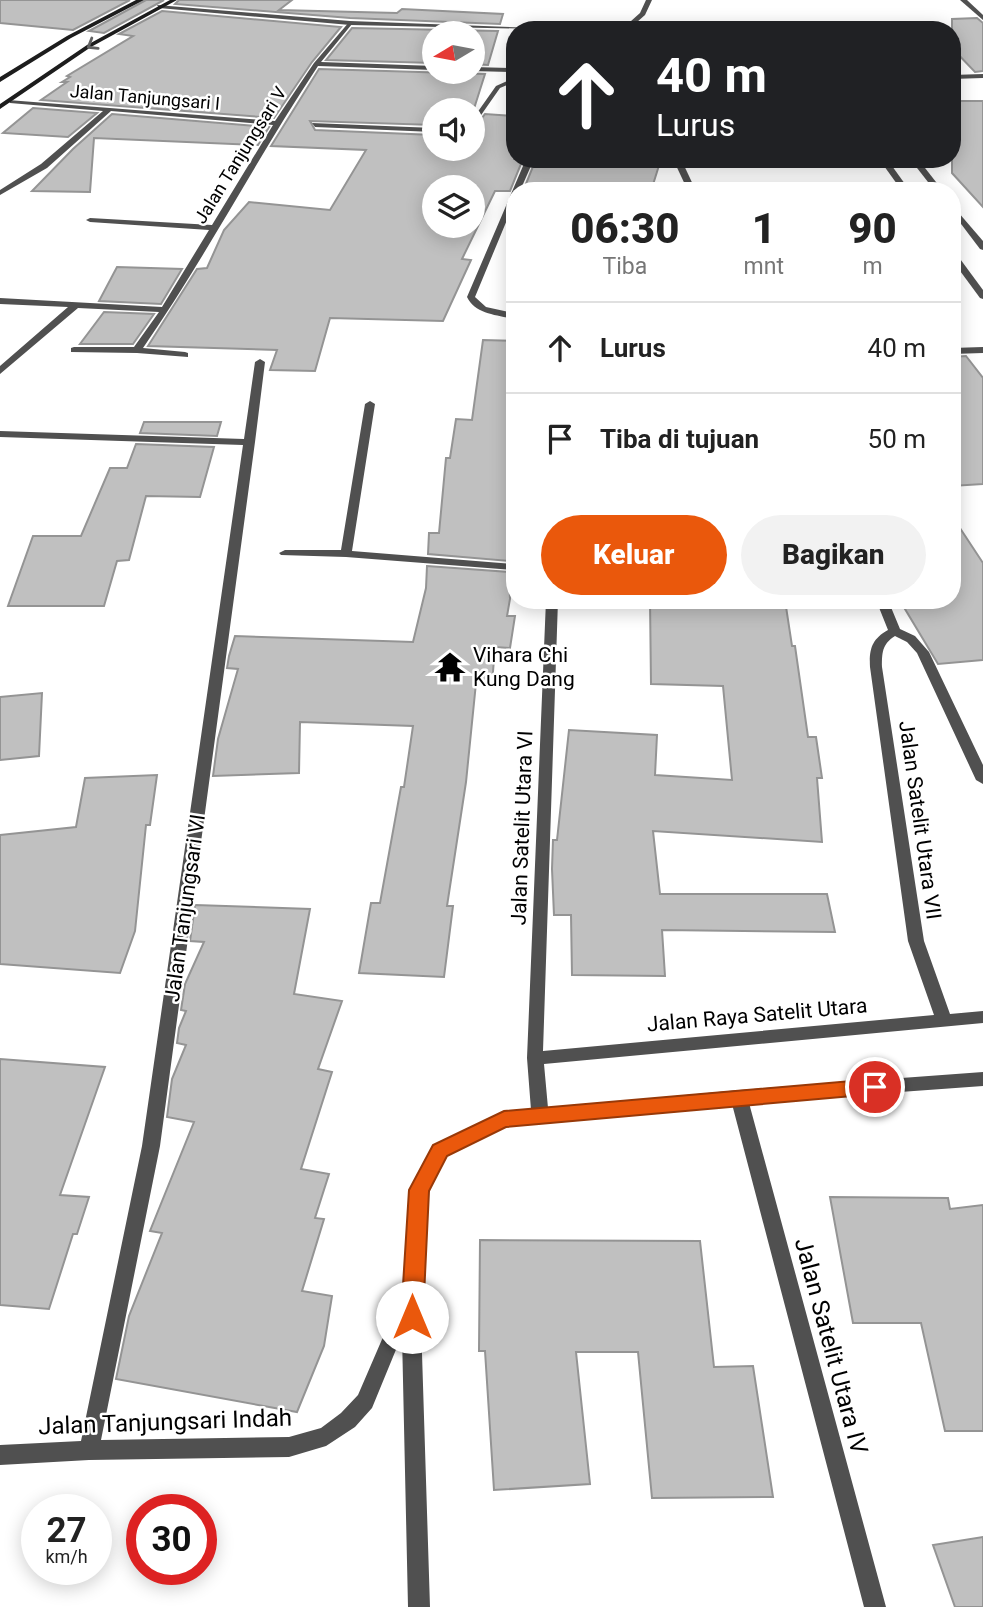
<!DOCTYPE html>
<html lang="id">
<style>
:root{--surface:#fff;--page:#f2f2f2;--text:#222;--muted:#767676;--line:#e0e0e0;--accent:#ea580c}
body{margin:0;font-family:Roboto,sans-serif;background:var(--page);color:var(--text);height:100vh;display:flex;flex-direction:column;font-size:26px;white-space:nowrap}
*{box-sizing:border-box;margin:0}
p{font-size:23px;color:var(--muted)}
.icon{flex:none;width:38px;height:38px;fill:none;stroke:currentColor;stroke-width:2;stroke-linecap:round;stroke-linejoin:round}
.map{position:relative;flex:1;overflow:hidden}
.details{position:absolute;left:506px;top:182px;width:455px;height:427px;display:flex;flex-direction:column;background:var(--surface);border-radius:28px;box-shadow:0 4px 18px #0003}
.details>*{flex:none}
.top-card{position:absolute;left:506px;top:21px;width:455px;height:147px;border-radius:28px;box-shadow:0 4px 18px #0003;background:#202124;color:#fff;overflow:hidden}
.needle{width:46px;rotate:260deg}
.controls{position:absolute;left:422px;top:21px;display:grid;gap:14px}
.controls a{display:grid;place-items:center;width:63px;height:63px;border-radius:50%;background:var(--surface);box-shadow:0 4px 18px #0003;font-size:35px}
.speed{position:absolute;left:21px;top:1494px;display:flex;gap:14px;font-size:35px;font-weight:700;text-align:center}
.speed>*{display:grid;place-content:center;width:91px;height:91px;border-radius:50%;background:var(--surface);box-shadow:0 4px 18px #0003;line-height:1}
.speed small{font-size:18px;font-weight:400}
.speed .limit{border:10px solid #d22;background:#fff;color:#111}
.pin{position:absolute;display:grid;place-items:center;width:60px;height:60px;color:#fff;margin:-30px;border:4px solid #fff;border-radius:50%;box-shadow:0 2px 7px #0007}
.me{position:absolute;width:77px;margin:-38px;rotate:0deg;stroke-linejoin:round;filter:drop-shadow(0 0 5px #0008)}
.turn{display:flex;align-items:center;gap:24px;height:147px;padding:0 35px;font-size:32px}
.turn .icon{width:91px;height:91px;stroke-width:2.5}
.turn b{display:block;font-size:49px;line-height:60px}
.eta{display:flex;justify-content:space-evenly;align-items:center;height:119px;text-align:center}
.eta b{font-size:42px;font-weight:800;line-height:49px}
.primary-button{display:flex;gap:14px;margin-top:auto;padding:14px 35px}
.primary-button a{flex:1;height:80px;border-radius:42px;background:var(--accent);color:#fff;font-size:28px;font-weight:800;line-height:80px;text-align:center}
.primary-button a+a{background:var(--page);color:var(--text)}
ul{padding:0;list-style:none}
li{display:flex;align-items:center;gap:21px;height:91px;padding:0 35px;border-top:2px solid var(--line)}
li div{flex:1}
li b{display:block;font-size:26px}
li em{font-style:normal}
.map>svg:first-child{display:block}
.building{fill:#c0c0c0;stroke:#949494;stroke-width:2;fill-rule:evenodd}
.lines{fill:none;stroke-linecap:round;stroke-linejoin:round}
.service{fill:#505050;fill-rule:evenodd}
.minor{fill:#505050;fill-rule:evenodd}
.tertiary{fill:#505050;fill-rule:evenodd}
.secondary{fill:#1d1d1d;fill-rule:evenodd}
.oneway{stroke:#616161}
.route{fill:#ea580c;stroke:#983908;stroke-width:2}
.labels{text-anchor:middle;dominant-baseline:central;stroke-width:5;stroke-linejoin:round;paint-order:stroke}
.far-street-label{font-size:18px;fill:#000;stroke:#fff}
.poi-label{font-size:21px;fill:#000;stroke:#fff;text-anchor:start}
.street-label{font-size:21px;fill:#000;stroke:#fff}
.near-street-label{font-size:24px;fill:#000;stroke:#fff}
</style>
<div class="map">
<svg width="983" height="1607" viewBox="0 0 983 1607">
<rect width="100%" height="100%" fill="#fff"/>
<!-- building -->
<g class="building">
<polygon points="0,0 130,0 73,30 0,23"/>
<polygon points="146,0 164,0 104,33 89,31"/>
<polygon points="179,0 292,0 279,10 397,13 402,9 503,14 500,24 350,18 175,4"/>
<polygon points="162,11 341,27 312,62 274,118 41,100 67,82 62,82 70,77 67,76 133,36 119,34"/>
<polygon points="977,18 983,23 983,71 975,72 952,48 952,19"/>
<polygon points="352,28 498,31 488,65 472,64 472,33 434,33 434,63 326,60"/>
<path d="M319,69L485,74L472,115V110H434V125L310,121L315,130L434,135V149H472V130L485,114L514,116V159H523L510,191H495L462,259L471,260L443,321L330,318L315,371L270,370L277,350L148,346L197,269L207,268L224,230L249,202L330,210L366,150L271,146ZM434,187H472V226H434Z"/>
<polygon points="952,101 983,101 983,207 952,173"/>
<polygon points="33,108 97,113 68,137 3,133"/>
<polygon points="112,114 269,127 258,145 94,138 90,192 32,191 73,149"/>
<polygon points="536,159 661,159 651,191 595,189 594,191 523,191"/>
<polygon points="117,267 182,269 161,304 99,301"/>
<polygon points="104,312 154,314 133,344 80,344"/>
<polygon points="483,340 514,341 514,511 508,510 509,561 428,554 429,533 439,533 446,458 450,458 456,419 472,420"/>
<polygon points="966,356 983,378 983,484 952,486 952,357"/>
<polygon points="144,422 221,422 217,436 140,433"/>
<polygon points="136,444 214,447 200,497 146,496 129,560 117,561 104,606 8,606 33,536 81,536 110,468 127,468"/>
<polygon points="952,516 983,563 983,660 938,664 902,604 952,600"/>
<polygon points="427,566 509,572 510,599 507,616 515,616 510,648 495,647 492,684 476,683 466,782 447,906 453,906 444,977 359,973 371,903 380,903 401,787 404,787 413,726 300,722 299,773 213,776 218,739 238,669 227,668 229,656 235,636 413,642 426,588"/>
<polygon points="650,600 785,600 792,646 795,646 808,737 816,737 822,778 817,778 822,842 653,831 660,894 827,894 835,932 662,930 665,976 572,975 571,915 554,915 552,869 553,840 557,840 569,730 657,735 655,775 732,780 723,686 651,684"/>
<polygon points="42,693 39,756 0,760 0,697"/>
<polygon points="157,775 150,825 146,825 135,931 120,973 0,964 0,835 76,827 85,778"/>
<polygon points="195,905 310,909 294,994 342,1001 318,1069 332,1072 301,1169 329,1174 315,1218 324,1219 302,1291 332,1296 324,1346 297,1412 116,1379 129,1316 162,1233 150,1231 194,1122 167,1117 172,1079 186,1045 177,1043 179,1028 186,1011 181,1010 185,984 204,942 190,941"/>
<polygon points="0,1059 105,1067 60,1195 89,1197 77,1234 73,1234 49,1309 0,1305"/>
<polygon points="830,1197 948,1198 950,1209 983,1205 983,1431 945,1431 921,1323 853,1323"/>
<polygon points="480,1240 700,1241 714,1367 753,1366 773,1497 652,1498 638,1352 576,1352 590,1484 494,1490 485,1351 479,1351"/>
<polygon points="983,1537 983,1607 955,1607 933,1545"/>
</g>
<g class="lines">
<!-- service -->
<polygon class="service" points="370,401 375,404 352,551 514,564 514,570 346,557 281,555 279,553 285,550 341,550 365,404"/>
<!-- minor -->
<g class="minor">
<polygon points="646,0 652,0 645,15 628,30 621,30 640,13"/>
<polygon points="960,0 967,0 983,15 983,20"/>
<path d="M350,21L352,24L321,62L434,66V70L318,66C257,158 206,257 143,348L185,352L188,353V357L137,353L71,352V348L74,347H134L159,312L78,308L0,374V366L68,307L0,304V298L162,307L209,230L90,222L86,220L90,218L212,225L273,125L111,111L47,168L0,195V190L41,164L103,111L10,103L8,100L275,121L314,63Z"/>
<polygon points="472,67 514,68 514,72 472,71"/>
<polygon points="514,78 514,82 500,88 472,128 472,120 496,86"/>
<polygon points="312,123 434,128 434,132 315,127"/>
<path d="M526,159H534L520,191H514V203L475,297L486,307L514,313V319C497,315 475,314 467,297Z"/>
<polygon points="673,159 681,159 696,191 688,191"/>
<polygon points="983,347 983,353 952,354 952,348"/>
<path d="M260,359L265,362L255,442L160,1146L101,1440L289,1437L321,1428L341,1413L358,1395L402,1293L410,1190L434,1145L498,1114L531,1110L527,1058L546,600H558L543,1051L934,1015L908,941L870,667C869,649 872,639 888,630L876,600H888L900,629L915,636L929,652L983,765V784L976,780L917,653L907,642L895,636C882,644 882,653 882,667L924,941L950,1014L983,1011V1023L544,1064L548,1108L739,1090L983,1072V1086L749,1103L886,1607H864L732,1104L506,1126L446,1155L428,1190L420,1290L430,1607H408L402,1335L372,1408L355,1427L326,1446L289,1457L89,1460L0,1465V1445L81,1441L142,1146L243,445L0,437V431L244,439L255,362Z"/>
</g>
<!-- tertiary -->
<g class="tertiary">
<polygon points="157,5 350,21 586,30 350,25 159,8"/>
<polygon points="983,74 983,78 952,79 952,75"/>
<polygon points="879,159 887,159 910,191 902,191"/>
<polygon points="910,159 918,159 943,191 935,191"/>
<polygon points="952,205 983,241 983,250 980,249 952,212"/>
<polygon points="952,251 955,252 983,290 983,299 980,298 952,260"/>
</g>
<!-- secondary -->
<g class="secondary">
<polygon points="136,0 144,0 71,38 0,82 0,77 67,36"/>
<polygon points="170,0 177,0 91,47 0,109 0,104 87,45"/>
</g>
</g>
<!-- one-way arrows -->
<defs><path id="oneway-chevron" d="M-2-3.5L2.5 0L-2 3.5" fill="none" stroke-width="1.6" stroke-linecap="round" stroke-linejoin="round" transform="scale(1.75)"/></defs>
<use class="oneway" href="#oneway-chevron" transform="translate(92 45) rotate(149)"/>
<!-- route -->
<polygon class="route" points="875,1079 881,1081 884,1087 881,1092 875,1094 506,1127 447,1156 429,1191 423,1317 420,1324 412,1326 404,1324 401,1317 409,1190 433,1145 504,1111"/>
<!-- icons -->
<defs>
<g id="temple-bare" transform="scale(2.415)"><path d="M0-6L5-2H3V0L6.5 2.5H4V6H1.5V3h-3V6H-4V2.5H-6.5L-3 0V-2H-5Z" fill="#000" stroke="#fff" stroke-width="2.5" paint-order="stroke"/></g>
</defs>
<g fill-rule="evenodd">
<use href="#temple-bare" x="450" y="667"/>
</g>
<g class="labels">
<!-- far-street labels -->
<g class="far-street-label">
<text transform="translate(145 97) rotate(5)">Jalan Tanjungsari I</text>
<text transform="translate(240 155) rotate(-58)">Jalan Tanjungsari V</text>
</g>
<!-- poi labels -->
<g class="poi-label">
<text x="473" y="655">Vihara Chi<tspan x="473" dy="24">Kung Dang</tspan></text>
</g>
<!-- street labels -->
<g class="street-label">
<text transform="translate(920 820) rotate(82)">Jalan Satelit Utara VII</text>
<text transform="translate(522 828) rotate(-88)">Jalan Satelit Utara VI</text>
<text transform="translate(185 908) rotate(-82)">Jalan Tanjungsari VI</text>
<text transform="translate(757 1015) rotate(-5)">Jalan Raya Satelit Utara</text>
</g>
<!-- near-street labels -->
<g class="near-street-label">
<text transform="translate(831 1346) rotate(75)">Jalan Satelit Utara IV</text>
<text transform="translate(165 1422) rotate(-2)">Jalan Tanjungsari Indah</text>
</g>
</g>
</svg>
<div class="controls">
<a><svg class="needle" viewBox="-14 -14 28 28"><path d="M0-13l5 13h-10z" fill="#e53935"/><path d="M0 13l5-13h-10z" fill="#767676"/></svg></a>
<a><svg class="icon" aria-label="sound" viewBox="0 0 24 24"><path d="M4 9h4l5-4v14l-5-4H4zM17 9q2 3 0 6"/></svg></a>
<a><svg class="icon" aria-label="layers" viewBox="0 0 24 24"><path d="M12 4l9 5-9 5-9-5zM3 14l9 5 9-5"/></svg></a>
</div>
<div class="speed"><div>27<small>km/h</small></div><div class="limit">30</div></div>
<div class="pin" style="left:875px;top:1087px;background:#d93025"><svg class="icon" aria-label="arrive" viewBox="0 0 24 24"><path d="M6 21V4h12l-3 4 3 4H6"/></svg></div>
<svg class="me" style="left:412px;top:1317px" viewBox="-20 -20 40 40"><circle r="19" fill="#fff"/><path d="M0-13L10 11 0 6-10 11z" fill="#ea580c"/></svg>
<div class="top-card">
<div class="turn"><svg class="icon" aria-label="ahead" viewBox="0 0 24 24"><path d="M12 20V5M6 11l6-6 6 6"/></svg><div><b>40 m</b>Lurus</div></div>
</div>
<section class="details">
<div class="eta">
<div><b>06:30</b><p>Tiba</p></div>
<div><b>1</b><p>mnt</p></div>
<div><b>90</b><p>m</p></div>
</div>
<ul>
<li><svg class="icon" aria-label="ahead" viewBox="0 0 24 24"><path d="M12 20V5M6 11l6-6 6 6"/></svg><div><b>Lurus</b></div><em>40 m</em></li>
<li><svg class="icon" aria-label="arrive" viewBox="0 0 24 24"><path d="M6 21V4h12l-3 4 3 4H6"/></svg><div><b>Tiba di tujuan</b></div><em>50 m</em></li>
</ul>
<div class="primary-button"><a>Keluar</a><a>Bagikan</a></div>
</section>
</div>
